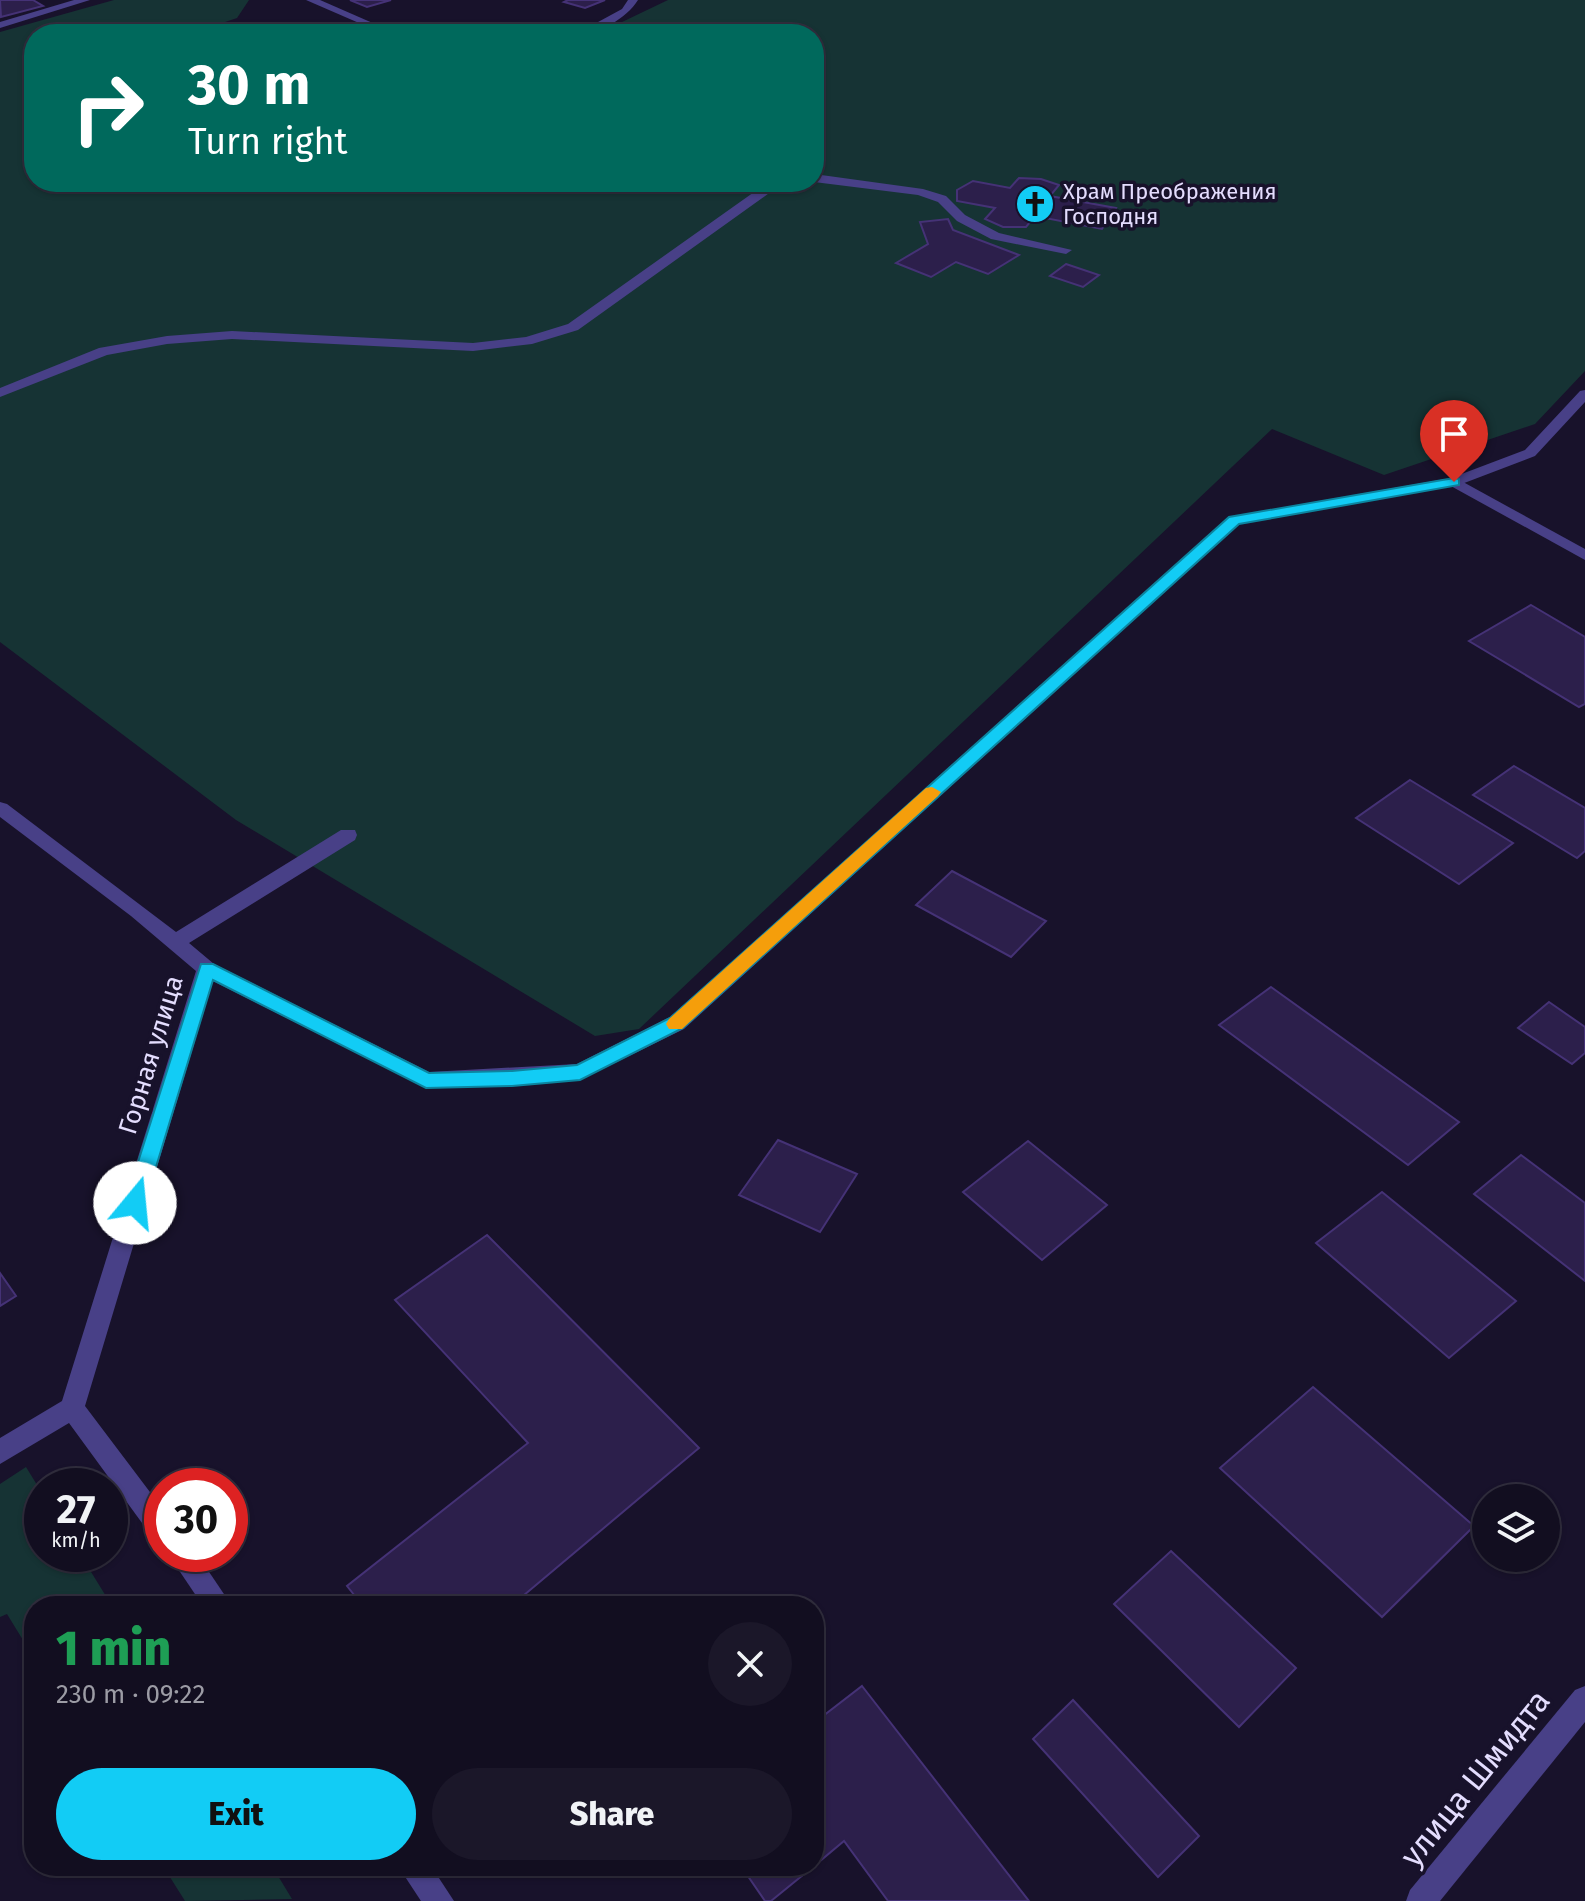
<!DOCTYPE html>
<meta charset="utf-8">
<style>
:root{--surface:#120e20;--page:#1b1729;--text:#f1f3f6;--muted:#9c9ca5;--line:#312e3e;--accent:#12ccf5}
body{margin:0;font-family:"Fira Sans",sans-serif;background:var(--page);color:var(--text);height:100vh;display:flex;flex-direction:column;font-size:30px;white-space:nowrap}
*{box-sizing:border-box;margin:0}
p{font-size:26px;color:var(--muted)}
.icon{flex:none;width:44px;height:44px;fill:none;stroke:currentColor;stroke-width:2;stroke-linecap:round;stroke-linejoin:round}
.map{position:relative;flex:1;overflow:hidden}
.drawer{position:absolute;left:24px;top:1596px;width:800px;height:280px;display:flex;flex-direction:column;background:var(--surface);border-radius:32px;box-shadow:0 2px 6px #0004,0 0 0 2px var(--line)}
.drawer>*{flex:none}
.guide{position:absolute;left:24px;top:24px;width:800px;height:168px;border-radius:32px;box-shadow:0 2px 6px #0004,0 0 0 2px var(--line);background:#00695c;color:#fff;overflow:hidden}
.tools{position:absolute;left:1472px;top:1484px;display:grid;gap:16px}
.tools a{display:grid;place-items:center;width:88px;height:88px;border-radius:50%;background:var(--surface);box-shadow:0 2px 6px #0004,0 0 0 2px var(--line);font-size:40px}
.speed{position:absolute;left:24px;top:1468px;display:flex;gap:16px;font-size:40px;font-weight:700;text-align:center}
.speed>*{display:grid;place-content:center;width:104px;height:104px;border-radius:50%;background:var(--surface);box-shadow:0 2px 6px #0004,0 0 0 2px var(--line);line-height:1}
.speed small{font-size:20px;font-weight:400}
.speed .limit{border:12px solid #d22;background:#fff;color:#111}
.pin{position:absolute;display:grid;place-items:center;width:68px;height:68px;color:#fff;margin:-82px -34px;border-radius:50% 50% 50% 0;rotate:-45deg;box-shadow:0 0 8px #0007}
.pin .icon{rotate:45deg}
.me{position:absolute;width:88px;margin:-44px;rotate:17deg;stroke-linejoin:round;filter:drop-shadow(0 0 6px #0008)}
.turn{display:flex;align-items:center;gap:28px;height:168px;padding:0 32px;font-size:36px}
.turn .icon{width:104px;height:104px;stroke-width:2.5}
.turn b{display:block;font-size:56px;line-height:68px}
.round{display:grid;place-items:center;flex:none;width:84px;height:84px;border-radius:42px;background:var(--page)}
.head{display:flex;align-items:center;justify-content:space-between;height:136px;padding:0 32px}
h1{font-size:48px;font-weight:800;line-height:60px;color:#1e9e55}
.button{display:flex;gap:16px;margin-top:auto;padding:16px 32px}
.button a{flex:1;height:92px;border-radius:48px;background:var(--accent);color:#111;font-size:32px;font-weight:800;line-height:92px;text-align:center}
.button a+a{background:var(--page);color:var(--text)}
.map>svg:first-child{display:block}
.green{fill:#163334}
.building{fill:#2c1f4b;stroke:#453276;stroke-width:2}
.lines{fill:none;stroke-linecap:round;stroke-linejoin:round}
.lane{fill:#484087;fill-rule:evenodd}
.street{fill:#484087;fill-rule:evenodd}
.route{fill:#12ccf5;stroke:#0c859f;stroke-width:2}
.slow{fill:#f59e0b}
.labels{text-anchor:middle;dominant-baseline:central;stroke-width:7;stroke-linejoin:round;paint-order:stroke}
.far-poi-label{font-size:22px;fill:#e4ddfe;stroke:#18122b;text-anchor:start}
.street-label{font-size:26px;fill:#e4ddfe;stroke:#18122b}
.near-street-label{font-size:32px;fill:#e4ddfe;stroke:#18122b}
</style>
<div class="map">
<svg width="1585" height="1901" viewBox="0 0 1585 1901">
<rect width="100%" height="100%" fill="#18122b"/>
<!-- green -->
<g class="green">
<polygon points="114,0 249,0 237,18 189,34 34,34 34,182 814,182 814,34 597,34 668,0 1585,0 1585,371 1535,424 1384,475 1272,429 639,1029 595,1036 236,820 0,642 0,32"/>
<polygon points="26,1467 42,1493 42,1554 80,1554 112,1606 34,1606 34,1658 7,1614 0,1617 0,1484"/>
<polygon points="163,1866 272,1866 292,1899 185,1901"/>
</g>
<!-- building -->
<g class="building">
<polygon points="0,0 33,0 43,6 1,17"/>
<polygon points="350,0 391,0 367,7"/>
<polygon points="568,0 605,0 585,8 564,2"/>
<polygon points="521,28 520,34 488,34 489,29"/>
<polygon points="1019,178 1041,179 1059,185 1050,196 1116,208 1102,229 1035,216 1026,227 1003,227 985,219 995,208 957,201 957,190 973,181 1010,188"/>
<polygon points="948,219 953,230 1019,255 988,274 956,262 931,277 896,263 928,244 920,222"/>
<polygon points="1066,264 1099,275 1083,287 1050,276"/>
<polygon points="1531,605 1585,637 1585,704 1579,707 1469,641"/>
<polygon points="1514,766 1585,808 1585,851 1577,858 1473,795"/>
<polygon points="1410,780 1513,843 1459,884 1356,818"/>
<polygon points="952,871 1046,921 1011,957 916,905"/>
<polygon points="1271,987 1459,1122 1408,1165 1219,1025"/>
<polygon points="1549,1002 1585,1027 1585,1053 1572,1064 1518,1028"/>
<polygon points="778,1140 857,1174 820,1232 739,1195"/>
<polygon points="1028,1141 1107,1205 1042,1260 963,1192"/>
<polygon points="1521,1155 1585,1203 1585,1281 1474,1194"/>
<polygon points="1382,1192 1516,1301 1449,1358 1316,1243"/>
<polygon points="487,1235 699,1448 511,1606 363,1606 347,1586 528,1443 395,1300"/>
<polygon points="0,1273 16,1296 0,1306"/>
<polygon points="1313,1387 1474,1526 1382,1617 1220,1468"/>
<polygon points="1171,1551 1296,1668 1239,1727 1114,1604"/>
<polygon points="862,1686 1029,1901 888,1901 844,1841 814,1866 814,1723"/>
<polygon points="1073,1700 1199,1836 1158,1877 1033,1739"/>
<polygon points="741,1866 814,1866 771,1901 765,1901"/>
</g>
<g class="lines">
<!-- lane -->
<g class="lane">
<path d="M628,0H638C626,19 599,34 576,34L622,9Z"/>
<polygon points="814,174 923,189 946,196 965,215 999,233 1072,250 1066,254 991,239 957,221 938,202 918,195 814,182"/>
<polygon points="773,182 791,182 772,191 578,330 532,344 473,351 232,339 167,344 107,355 0,397 0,388 99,348 167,336 232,331 473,343 526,337 568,324 764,185"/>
<polygon points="1454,477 1585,549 1585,560 1449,485 1446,482"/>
</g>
<!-- street -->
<g class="street">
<polygon points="74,0 90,0 0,28 0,22"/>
<polygon points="306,0 320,0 391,31 382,33"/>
<polygon points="1585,390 1585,402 1535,456 1459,485 1239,524 684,1029 580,1080 512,1086 426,1088 213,981 85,1406 162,1508 162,1541 153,1538 69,1423 0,1464 0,1438 62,1401 196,971 131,916 0,817 0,802 7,804 176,932 341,830 355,830 357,835 355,840 189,943 214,964 429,1072 577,1064 670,1017 1229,517 1451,478 1525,450 1580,391"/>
<polygon points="168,1554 197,1554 232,1606 203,1606"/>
<polygon points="1585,1686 1585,1722 1440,1901 1406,1901 1410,1890 1575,1690"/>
<polygon points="398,1866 431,1866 454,1901 421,1901"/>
</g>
</g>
<!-- route -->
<polygon class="route" points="1454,478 1459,479 1459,485 1239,524 683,1028 580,1080 512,1086 426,1088 213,980 145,1203 142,1209 135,1212 128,1209 125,1203 201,964 213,964 429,1073 512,1071 577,1065 670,1018 1229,517"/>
<!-- slow -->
<polygon class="slow" points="932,787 941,792 938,796 682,1029 669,1029 666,1024 669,1019 926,788"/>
<!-- icons -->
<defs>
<g id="church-disc" transform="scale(2)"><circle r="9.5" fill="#12ccf5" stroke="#18122b"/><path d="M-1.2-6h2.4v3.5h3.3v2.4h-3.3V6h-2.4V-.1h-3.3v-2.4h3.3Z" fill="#111"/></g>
</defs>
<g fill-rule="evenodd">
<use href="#church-disc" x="1035" y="204"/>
</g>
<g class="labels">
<!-- far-poi labels -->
<g class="far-poi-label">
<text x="1063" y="191">Храм Преображения<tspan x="1063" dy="25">Господня</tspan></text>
</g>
<!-- street labels -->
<g class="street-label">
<text transform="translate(151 1055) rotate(-73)">Горная улица</text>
</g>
<!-- near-street labels -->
<g class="near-street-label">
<text transform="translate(1475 1778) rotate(-51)">улица Шмидта</text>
</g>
</g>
</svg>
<div class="tools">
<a><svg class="icon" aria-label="layers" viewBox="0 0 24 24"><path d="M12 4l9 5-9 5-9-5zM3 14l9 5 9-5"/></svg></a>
</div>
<div class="speed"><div>27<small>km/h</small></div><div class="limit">30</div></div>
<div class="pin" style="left:1454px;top:482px;background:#d93025"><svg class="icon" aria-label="arrive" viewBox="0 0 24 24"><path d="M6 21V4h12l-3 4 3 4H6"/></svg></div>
<svg class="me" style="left:135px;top:1203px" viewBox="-20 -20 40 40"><circle r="19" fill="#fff"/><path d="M0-13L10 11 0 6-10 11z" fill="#12ccf5"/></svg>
<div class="guide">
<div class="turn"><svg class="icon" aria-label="right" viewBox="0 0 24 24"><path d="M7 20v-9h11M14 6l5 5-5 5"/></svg><div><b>30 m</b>Turn right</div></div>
</div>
<section class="drawer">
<div class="head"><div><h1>1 min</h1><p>230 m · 09:22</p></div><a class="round"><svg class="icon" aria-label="close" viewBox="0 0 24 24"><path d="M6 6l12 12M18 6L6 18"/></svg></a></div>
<div class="button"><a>Exit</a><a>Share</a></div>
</section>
</div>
